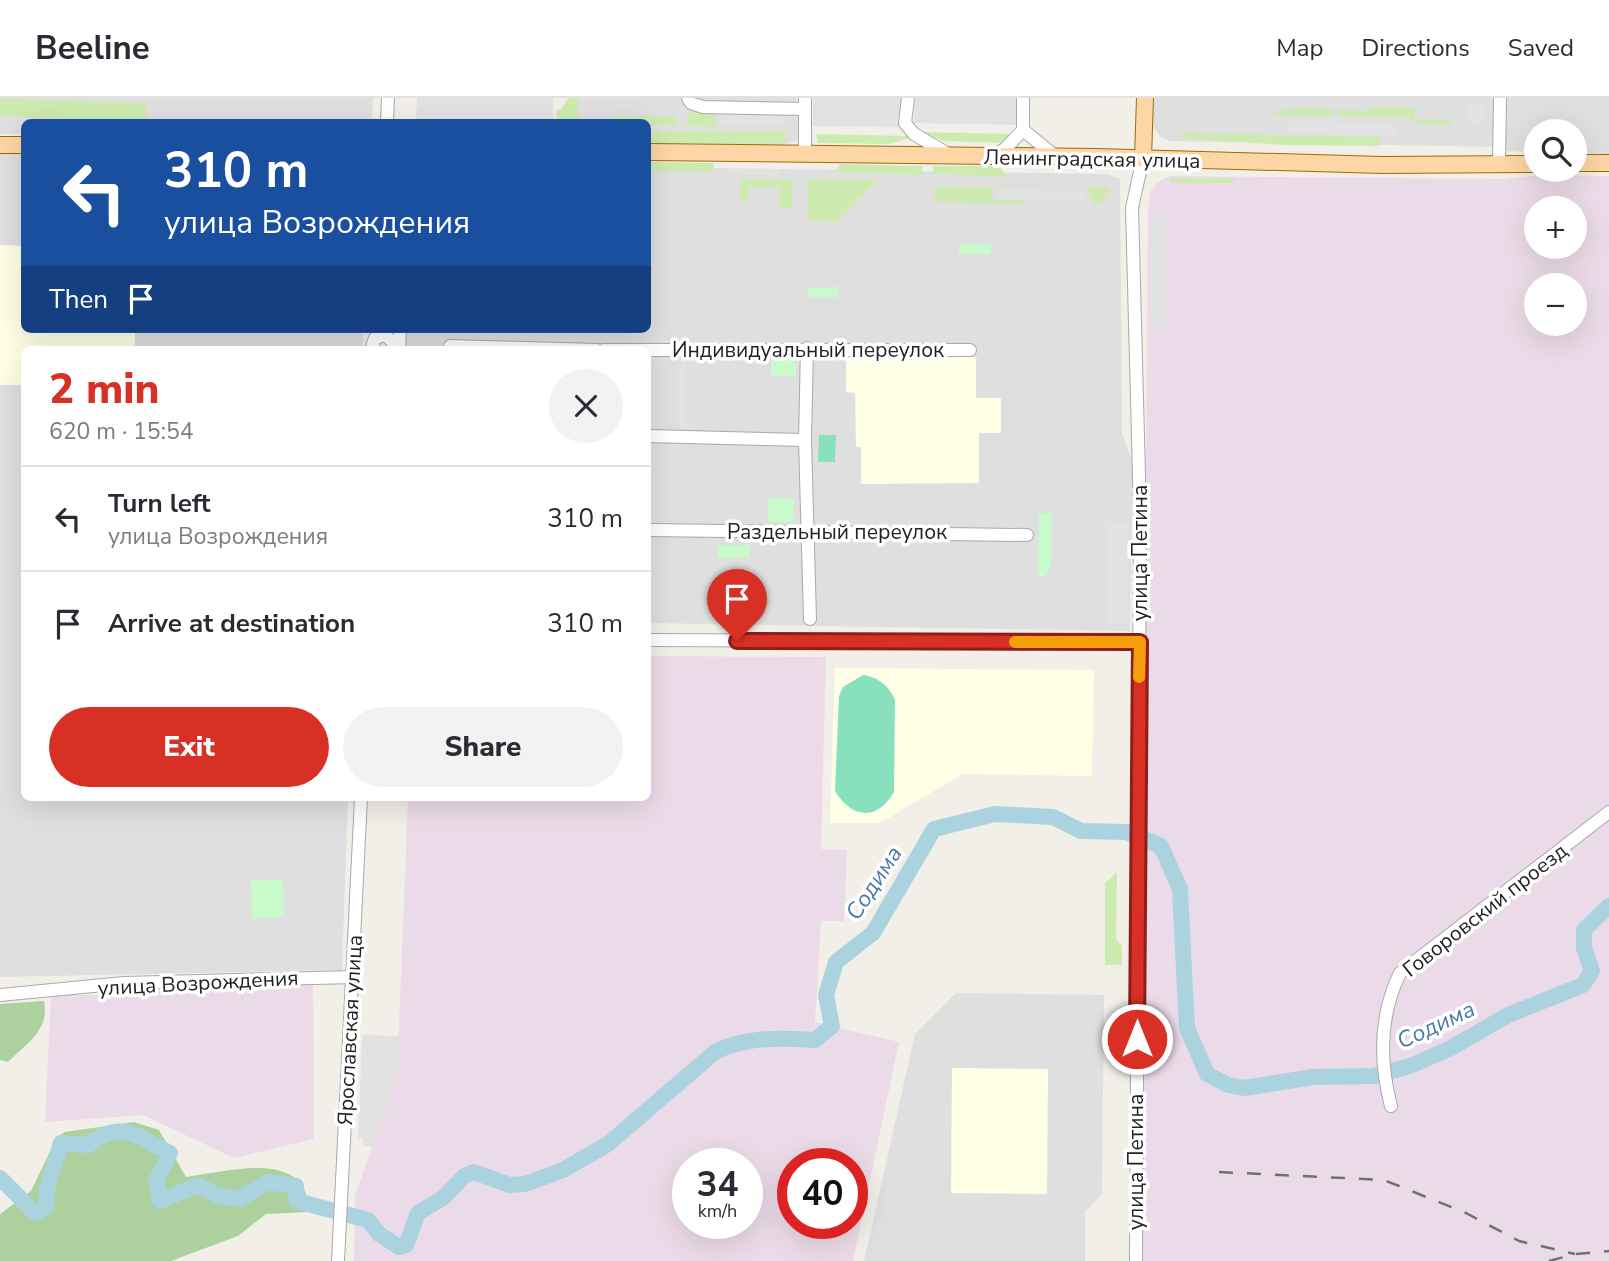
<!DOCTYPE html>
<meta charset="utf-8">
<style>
:root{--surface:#fff;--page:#f2f2f3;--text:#2b2b33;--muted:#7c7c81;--line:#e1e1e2;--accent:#d93025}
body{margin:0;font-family:"Nunito Sans",sans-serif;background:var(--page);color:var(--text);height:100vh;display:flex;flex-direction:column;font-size:26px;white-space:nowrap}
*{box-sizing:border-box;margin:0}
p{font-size:23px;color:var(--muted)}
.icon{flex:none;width:38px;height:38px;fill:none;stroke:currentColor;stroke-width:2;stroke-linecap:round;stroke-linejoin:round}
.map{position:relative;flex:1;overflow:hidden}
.side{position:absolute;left:21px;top:248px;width:630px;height:455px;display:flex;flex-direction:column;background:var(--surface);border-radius:10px;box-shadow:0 7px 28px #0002}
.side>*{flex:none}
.banner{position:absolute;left:21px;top:21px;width:630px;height:214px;border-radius:10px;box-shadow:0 7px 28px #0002;background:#1a4fa0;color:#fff;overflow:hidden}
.buttons{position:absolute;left:1524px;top:21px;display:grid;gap:14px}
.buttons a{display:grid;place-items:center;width:63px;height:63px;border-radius:50%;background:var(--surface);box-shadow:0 7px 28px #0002;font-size:35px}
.speed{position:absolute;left:672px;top:1050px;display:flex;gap:14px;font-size:35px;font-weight:700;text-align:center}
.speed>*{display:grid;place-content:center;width:91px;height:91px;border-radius:50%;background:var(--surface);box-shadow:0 7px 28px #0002;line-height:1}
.speed small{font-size:18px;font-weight:400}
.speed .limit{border:10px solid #d22;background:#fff;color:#111}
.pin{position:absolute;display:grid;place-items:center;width:60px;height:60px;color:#fff;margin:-72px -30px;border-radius:50% 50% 50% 0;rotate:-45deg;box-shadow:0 0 7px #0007}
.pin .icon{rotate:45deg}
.me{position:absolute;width:77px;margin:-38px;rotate:0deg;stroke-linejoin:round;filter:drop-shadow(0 0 5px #0008)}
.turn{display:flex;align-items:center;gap:24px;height:147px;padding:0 28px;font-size:32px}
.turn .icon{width:91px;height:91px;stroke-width:2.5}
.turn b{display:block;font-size:49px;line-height:60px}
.then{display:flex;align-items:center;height:66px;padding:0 28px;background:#0003;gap:14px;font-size:26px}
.round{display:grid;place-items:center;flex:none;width:74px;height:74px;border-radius:37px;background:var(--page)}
.summary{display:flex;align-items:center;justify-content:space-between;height:119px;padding:0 28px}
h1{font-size:42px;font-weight:800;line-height:52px;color:var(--accent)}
.primary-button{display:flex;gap:14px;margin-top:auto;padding:14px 28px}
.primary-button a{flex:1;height:80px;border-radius:42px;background:var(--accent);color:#fff;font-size:28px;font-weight:800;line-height:80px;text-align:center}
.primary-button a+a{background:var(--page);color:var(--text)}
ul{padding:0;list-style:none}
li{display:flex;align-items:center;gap:21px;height:105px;padding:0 28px;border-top:2px solid var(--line)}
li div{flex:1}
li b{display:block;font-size:26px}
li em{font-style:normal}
header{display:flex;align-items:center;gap:42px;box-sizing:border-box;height:98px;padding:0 35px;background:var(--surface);border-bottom:2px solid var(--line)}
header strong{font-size:33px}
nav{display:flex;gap:38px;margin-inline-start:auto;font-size:24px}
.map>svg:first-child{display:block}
.residential{fill:#e0dfdf}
.industrial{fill:#ebdbe8;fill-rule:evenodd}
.education{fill:#ffffe5}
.grass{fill:#cdebb0}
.forest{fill:#add19e}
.park{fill:#c8facc}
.pitch{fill:#88e0be}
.parking{fill:#e2e2e2}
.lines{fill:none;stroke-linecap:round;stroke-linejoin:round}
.river{stroke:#aad3df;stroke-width:16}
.minor-casing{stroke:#a9a9a9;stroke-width:14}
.major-casing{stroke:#a06b00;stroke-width:18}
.minor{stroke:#fff;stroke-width:12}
.major{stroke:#fcd6a4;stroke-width:16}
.rail{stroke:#707070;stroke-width:2.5;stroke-dasharray:14 14;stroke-linecap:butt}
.route-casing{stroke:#8d1f18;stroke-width:18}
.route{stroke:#d93025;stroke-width:12}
.slow{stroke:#f59e0b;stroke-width:12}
.labels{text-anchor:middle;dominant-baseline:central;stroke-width:7;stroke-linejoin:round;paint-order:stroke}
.street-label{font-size:21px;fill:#222;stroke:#fff}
.water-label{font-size:23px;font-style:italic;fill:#4a7aab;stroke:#fff}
</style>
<header>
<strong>Beeline</strong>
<nav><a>Map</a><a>Directions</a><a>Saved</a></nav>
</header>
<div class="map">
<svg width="1609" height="1163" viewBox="0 0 1609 1163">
<rect width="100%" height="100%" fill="#f2efe9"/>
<!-- residential -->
<g class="residential">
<polygon points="0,0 373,0 372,24 24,24 24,36 0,36"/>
<polygon points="571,0 797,0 798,42 785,47 648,45 648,24 570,24"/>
<polygon points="1152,0 1495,0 1494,49 1170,43 1161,39 1152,28"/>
<polygon points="1506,0 1609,0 1609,56 1575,55 1575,33 1536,33 1536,54 1505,53"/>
<polygon points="0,50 24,51 24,231 363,231 363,252 24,252 24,700 348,700 342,872 0,879"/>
<polygon points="648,69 1107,76 1120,81 1122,336 1133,365 1130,533 648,525 648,252 405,252 406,231 648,231"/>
<polygon points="956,895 1104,897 1102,1096 1085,1114 1085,1163 864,1163 915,936"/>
</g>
<!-- industrial -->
<g class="industrial">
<path d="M1537,77L1609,78V1163H1140L1148,114L1150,95L1157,84L1170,78L1505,81ZM1536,110H1575V149H1536ZM1536,187H1575V226H1536Z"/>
<path d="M648,558L826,559L821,751L847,752L844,823H821L815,924L899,944L853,1163H354L355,1097L397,980L408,700H648ZM688,1066H747V1125H688ZM793,1066H852V1125H793Z"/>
<polygon points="313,884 314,1041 234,1060 143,1017 45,1024 51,897 106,897 107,889"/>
</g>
<!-- education -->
<g class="education">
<polygon points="0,147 24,148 24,231 135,231 135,252 24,252 24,287 0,287"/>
<polygon points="976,259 976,300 1001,300 1001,335 979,335 979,385 861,386 861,349 856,349 855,295 846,294 846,260"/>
<polygon points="835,570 1094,572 1092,678 962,676 880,725 830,725"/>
<polygon points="952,970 1048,971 1047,1096 951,1095"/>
</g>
<!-- grass -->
<g class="grass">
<polygon points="0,0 146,5 146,24 0,18"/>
<polygon points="568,0 578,0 578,23 613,23 614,18 676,18 676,28 648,27 648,24 557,24 556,12 561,11"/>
<polygon points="1377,9 1415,9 1415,22 1451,22 1451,27 1418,26 1409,20 1339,18 1339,11 1364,13"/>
<polygon points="1297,10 1334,11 1333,18 1275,17 1275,14"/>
<polygon points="690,11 716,13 716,29 686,28"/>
<polygon points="648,33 785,33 786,45 648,46"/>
<polygon points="921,34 1014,36 1003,45 943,43"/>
<polygon points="1184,35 1381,39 1381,44 1377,48 1284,47 1179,40"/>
<polygon points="816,36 908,38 910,40 889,46 818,45"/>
<polygon points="648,64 714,65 714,73 648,73"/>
<polygon points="840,66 922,68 922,77 835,74"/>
<polygon points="933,68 999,68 1008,79 933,76"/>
<polygon points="1170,80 1233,80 1234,85 1171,85"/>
<polygon points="740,81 792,81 792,111 780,111 779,89 748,89 748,103 740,103"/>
<polygon points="808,81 878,82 836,125 808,122"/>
<polygon points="935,88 993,90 993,102 1026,103 1026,106 934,104"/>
<polygon points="1086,88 1108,89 1110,93 1099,106 1093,107"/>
<polygon points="1117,774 1116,841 1122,848 1122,867 1105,867 1105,785"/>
</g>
<!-- forest -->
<g class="forest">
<path d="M44,903C50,932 27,945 8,964L0,962V906Z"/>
<path d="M134,1024L159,1032L186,1079C228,1074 308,1049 309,1114L266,1116L238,1138L171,1163H0V1116L31,1093L57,1039L65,1034Z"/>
</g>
<!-- park -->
<g class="park">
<rect x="959" y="146" width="32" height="10"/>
<polygon points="839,189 839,199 808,199 808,190"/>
<polygon points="771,257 786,258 796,265 796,279 771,278"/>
<polygon points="768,400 794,401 794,424 768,424"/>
<polygon points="1039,415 1052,415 1051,470 1044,479 1038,479"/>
<rect x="717" y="447" width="32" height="13"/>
<polygon points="283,781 284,819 252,821 251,782"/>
</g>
<!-- pitch -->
<g class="pitch">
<polygon points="819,337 836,337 835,364 818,364"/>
<path d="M863,577C880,580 887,587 895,601L894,694C877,724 851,720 835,693L839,598L843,589Z"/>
</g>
<!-- parking -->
<g class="parking">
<polygon points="417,0 553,0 553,24 416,22"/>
<polygon points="813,0 909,0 908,29 813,28"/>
<polygon points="914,0 1019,0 1019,27 914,25"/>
<polygon points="1469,5 1485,5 1485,26 1468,25"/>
<polygon points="720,11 784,12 784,27 720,26"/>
<polygon points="1291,23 1393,25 1397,38 1285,35"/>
<polygon points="726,71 780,71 780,77 726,76"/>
<polygon points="996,91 1084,93 1084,103 996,101"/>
<polygon points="1152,117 1165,117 1165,232 1150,232"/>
<rect x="679" y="259" width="7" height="72"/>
<rect x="1107" y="425" width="21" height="101"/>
<polygon points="362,937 401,938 397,980 373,1049 363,1048 363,1041 358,1040"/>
</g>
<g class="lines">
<!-- river -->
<path class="river" d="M0,1080L35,1115L46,1109L47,1090L61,1045L88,1047C121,1020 137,1039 170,1055L156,1083L160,1103L198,1087L218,1098L239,1101L268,1084L296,1088L297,1103L368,1122L379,1136L399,1149L406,1147L418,1115L443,1100L464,1078L474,1074L509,1087L525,1086L563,1072L608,1046L715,954C747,938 781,940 815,942L832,928L826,897L836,864L873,835L934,731L995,716L1053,719L1081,733L1127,734L1161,748L1180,791L1187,930L1207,976L1228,987L1244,990L1313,979L1374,978L1410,968L1451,950L1508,917L1583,887L1592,873L1584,850V832L1609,808"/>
<!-- minor casing -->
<g class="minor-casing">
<g id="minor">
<polyline points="688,0 691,5 703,9 805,11"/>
<polyline points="908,0 905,25 914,36 948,56"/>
<polyline points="387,24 388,0"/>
<polyline points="1023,32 1055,58"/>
<polyline points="805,55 805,0"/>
<polyline points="992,58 1005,51 1023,32 1023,0"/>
<polyline points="1499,65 1500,0"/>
<polyline points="450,248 597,252"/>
<polyline points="807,250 805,342 810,521"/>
<polyline points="371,252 375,240 385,237 393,244 393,252"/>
<polyline points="399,252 400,231"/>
<polyline points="603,252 970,252"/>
<polyline points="648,338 805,342"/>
<polyline points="648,432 1027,437"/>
<polyline points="648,542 1140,544"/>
<polyline points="0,897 124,885 354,879"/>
<path d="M1391,1008C1379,962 1379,918 1400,875L1609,714"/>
<polyline points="338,1163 361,700"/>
<polyline points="1136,1163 1140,416 1132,110 1143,60"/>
</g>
</g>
<!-- major casing -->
<g class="major-casing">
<g id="major">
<polyline points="0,47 24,47"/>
<polyline points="648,54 1096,59 1383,67 1536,66"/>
<polyline points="1143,60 1145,0"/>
<polyline points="1575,65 1609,65"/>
</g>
</g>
<!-- minor -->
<use href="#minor" class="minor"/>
<!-- major -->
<use href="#major" class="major"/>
<!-- rail -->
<g class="rail">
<polyline points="1219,1074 1384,1082 1466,1115 1519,1143 1575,1156"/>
<polyline points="1549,1163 1575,1156 1609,1153"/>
</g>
</g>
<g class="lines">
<!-- route casing -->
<g class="route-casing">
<polyline id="route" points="737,543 1140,544 1137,941"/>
</g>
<!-- route -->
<use href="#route" class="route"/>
<!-- slow -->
<polyline class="slow" points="1015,544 1140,544 1139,579"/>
</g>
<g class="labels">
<!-- street labels -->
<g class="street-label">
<text transform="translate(1092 61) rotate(1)">Ленинградская улица</text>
<text x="808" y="252">Индивидуальный переулок</text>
<text x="837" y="434">Раздельный переулок</text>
<text transform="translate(1140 455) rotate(-90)">улица Петина</text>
<text transform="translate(1485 812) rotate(-38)">Говоровский проезд</text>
<text transform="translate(198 885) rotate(-3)">улица Возрождения</text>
<text transform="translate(350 932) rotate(-87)">Ярославская улица</text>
<text transform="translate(1136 1064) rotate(-90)">улица Петина</text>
</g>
<!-- water labels -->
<g class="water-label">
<text transform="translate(874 785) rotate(-57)">Содима</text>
<text transform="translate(1436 927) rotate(-25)">Содима</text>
</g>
</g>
</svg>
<div class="buttons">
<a><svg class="icon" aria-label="search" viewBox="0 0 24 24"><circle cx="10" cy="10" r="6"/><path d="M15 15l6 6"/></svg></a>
<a>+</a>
<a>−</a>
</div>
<div class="speed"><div>34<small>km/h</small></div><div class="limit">40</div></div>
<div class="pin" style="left:737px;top:543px;background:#d93025"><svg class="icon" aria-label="arrive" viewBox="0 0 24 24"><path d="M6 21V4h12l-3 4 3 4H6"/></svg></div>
<svg class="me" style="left:1137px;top:941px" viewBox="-20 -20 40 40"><circle r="17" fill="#d93025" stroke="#fff" stroke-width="3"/><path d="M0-11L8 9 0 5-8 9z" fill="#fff"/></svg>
<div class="banner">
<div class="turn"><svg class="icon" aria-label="left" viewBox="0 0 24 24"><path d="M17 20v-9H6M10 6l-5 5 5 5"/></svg><div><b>310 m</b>улица Возрождения</div></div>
<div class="then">Then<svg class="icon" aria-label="arrive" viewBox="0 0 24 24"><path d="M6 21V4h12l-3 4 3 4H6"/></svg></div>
</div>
<section class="side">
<div class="summary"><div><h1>2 min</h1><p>620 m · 15:54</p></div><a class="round"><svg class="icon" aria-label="close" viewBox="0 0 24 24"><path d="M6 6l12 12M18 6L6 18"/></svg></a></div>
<ul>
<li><svg class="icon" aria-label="left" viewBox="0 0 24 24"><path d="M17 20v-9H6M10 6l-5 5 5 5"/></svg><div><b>Turn left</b><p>улица Возрождения</p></div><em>310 m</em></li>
<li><svg class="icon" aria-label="arrive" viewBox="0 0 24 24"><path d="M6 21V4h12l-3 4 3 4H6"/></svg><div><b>Arrive at destination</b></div><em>310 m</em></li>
</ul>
<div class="primary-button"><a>Exit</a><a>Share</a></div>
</section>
</div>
